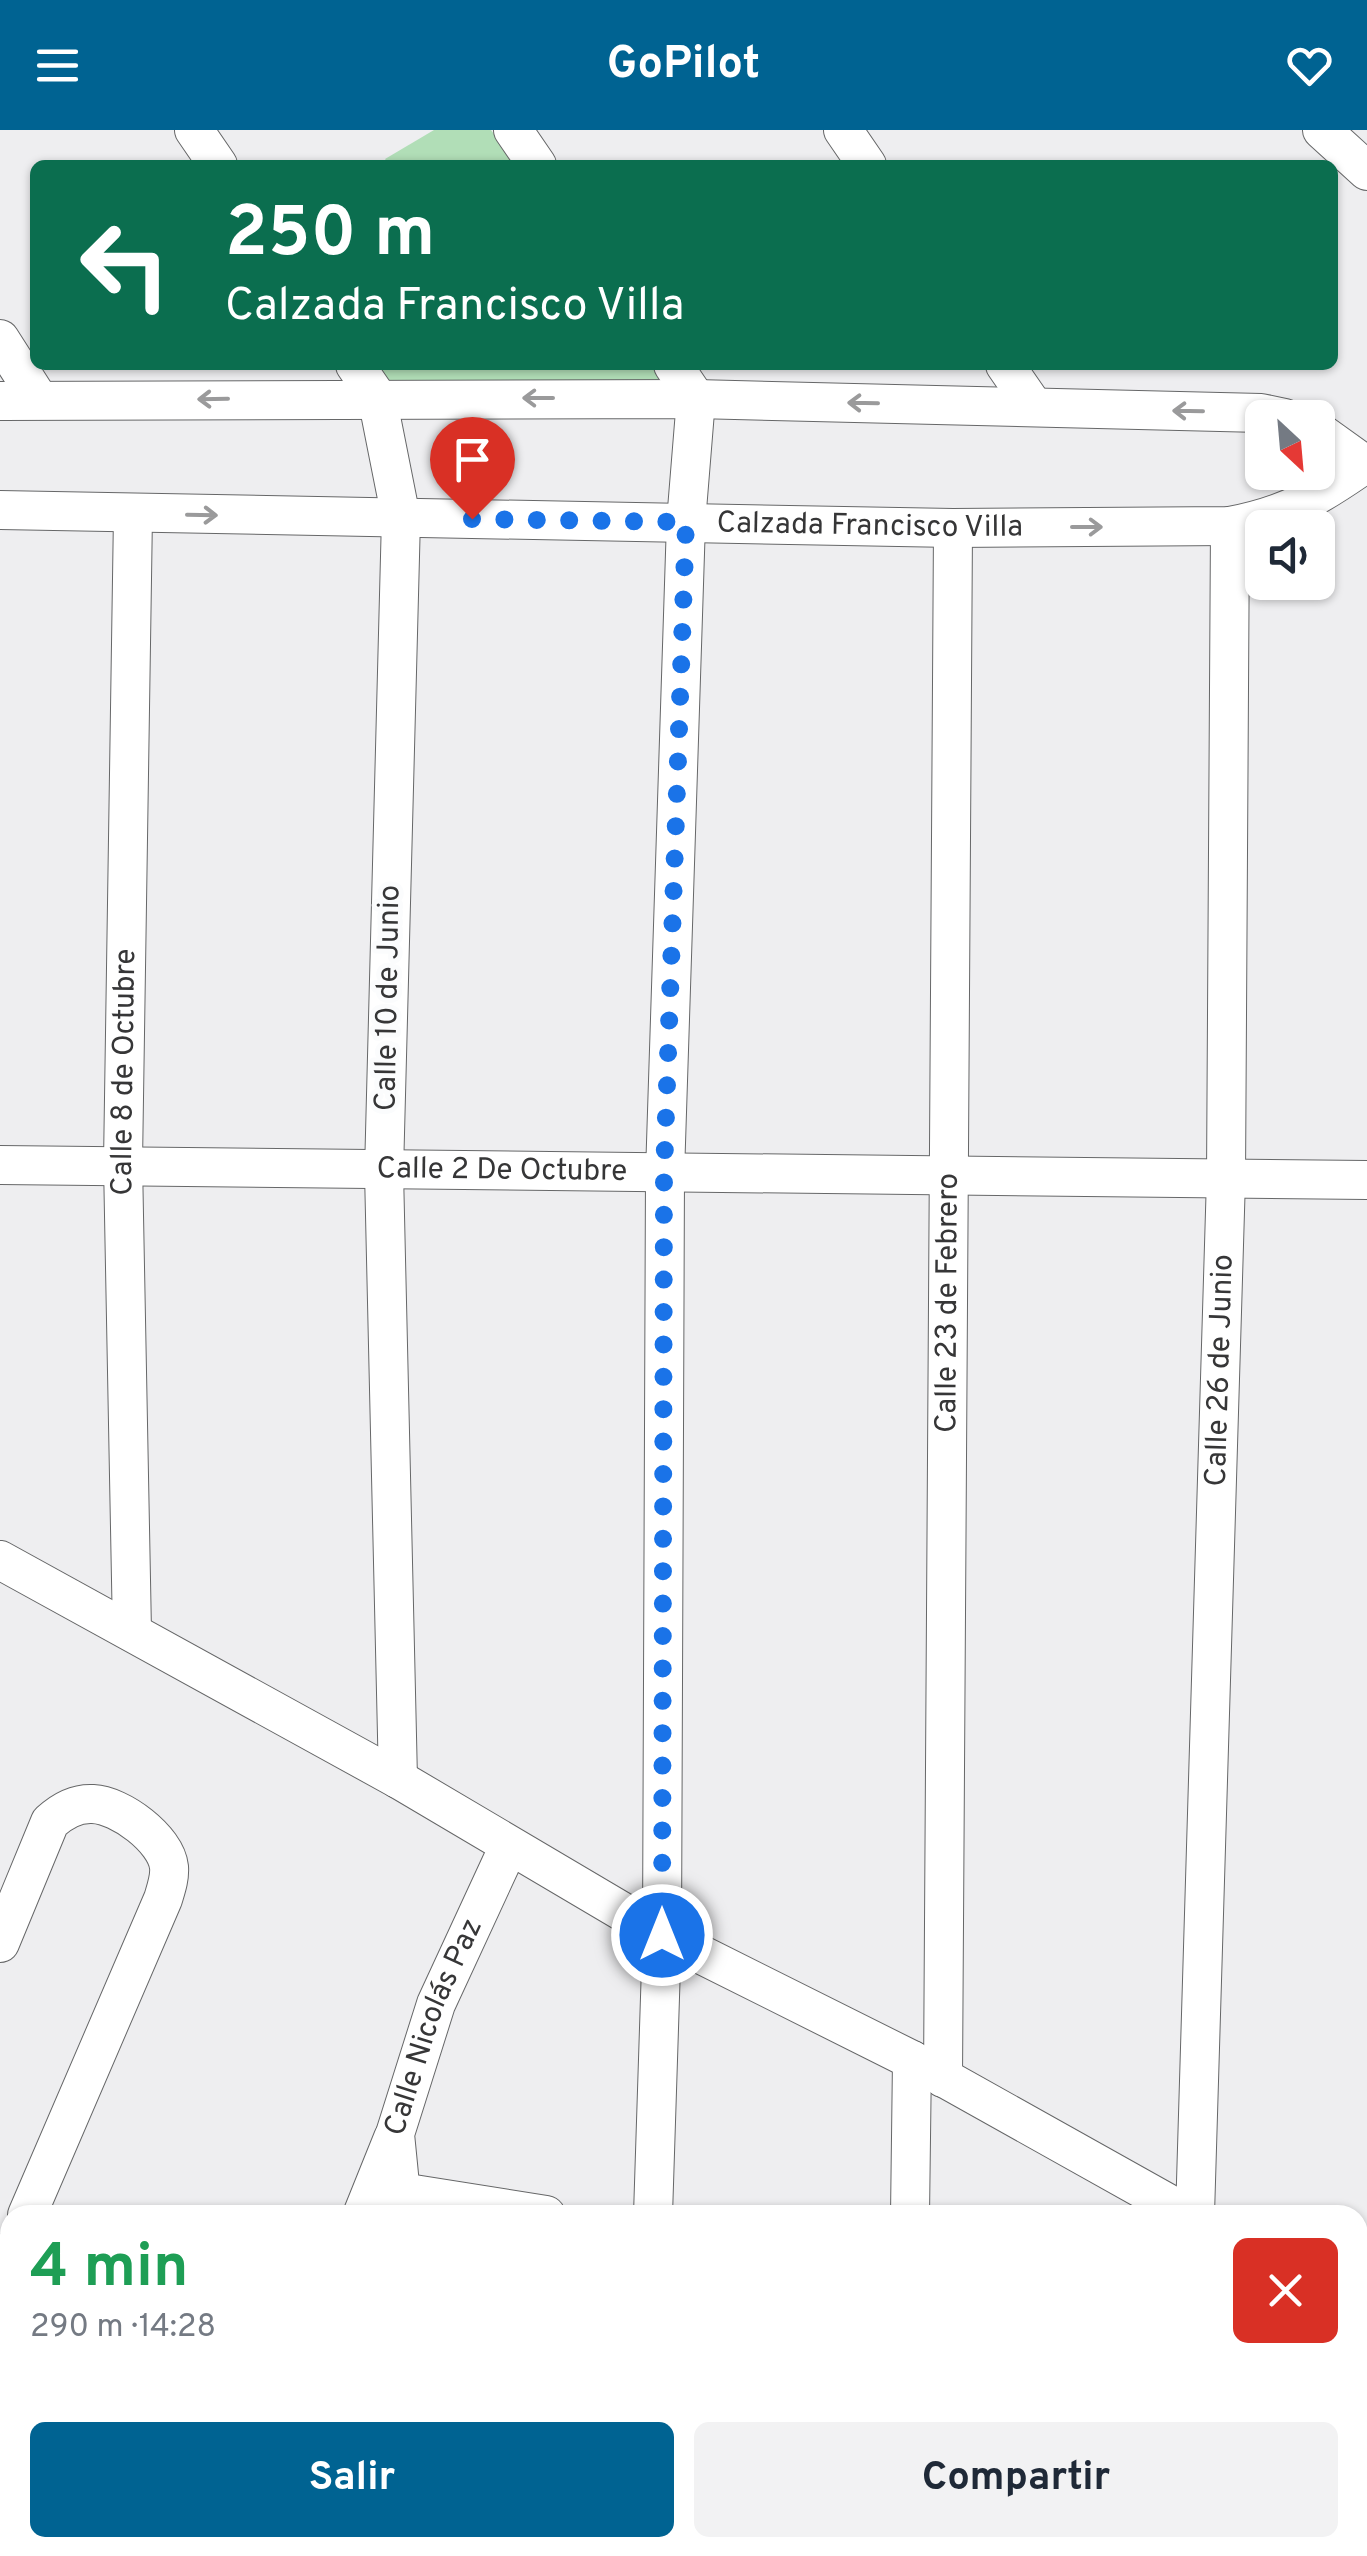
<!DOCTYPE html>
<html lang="es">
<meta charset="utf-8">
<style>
:root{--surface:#fff;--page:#f2f2f3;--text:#1f2937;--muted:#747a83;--accent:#006392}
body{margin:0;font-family:Overpass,sans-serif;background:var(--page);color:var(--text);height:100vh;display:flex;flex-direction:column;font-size:38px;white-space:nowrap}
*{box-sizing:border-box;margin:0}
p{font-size:32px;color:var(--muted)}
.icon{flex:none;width:55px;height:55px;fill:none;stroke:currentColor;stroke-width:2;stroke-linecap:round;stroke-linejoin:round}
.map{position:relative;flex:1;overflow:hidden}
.details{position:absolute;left:0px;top:2075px;width:1368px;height:352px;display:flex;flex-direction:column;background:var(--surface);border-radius:30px 30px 0 0;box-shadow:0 2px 8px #0004}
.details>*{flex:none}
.top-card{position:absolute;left:30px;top:30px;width:1308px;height:210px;border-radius:15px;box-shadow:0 2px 8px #0004;background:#0b6e4f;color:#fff;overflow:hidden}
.needle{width:65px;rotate:154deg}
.buttons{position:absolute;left:1245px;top:270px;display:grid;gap:20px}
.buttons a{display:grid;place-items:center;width:90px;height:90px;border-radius:15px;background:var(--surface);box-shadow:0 2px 8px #0004;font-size:50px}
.pin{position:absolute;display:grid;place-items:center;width:85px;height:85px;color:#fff;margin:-102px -42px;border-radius:50% 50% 50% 0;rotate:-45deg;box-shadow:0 0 10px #0007}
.pin .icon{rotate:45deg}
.me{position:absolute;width:110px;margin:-55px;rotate:0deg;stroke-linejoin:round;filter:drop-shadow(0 0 8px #0008)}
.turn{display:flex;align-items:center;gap:35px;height:210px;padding:0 30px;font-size:45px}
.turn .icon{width:130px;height:130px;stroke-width:2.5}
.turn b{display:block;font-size:70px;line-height:85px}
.round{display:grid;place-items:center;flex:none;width:105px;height:105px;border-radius:15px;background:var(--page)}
.head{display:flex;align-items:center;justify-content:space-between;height:170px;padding:0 30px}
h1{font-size:60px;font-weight:700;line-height:75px;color:#1e9e55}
.cta{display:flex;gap:20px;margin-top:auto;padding:20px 30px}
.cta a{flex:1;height:115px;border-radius:15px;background:var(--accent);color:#fff;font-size:40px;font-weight:700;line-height:115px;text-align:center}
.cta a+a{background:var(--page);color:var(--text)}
header{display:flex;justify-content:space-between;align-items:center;height:130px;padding:0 30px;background:var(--accent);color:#fff;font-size:45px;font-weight:700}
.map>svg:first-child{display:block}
.green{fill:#b1deb7}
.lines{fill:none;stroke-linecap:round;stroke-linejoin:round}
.street-casing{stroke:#666768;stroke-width:40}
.street{stroke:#fff;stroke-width:38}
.oneway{stroke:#9a9a9b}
.route{stroke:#1a73e8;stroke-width:18;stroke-dasharray:0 32.4}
.labels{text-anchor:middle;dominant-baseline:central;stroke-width:10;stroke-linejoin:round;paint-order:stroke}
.street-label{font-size:30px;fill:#363637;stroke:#fbfcfd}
</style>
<header><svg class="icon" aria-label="menu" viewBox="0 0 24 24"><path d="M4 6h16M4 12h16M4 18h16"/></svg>GoPilot<svg class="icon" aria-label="heart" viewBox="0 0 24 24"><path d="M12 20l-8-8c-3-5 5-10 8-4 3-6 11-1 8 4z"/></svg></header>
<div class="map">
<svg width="1367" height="2426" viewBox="0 0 1367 2426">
<rect width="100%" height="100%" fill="#eeeef0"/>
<!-- green -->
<g class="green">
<polygon points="434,0 491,0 516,35 389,35 385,29"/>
<polygon points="378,235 658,235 671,254 384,257"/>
</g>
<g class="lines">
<!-- street casing -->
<g class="street-casing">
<g id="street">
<polyline points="194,0 218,35"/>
<polyline points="513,0 537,35"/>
<polyline points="843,0 867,35"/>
<polyline points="1322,0 1367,41"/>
<polyline points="0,209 39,270"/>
<polyline points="355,235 377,267 401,388 384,1042 398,1649"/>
<polyline points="1005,235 1034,277"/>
<polyline points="0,271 696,269 1261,283 1285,288"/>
<polyline points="1318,301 1367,336"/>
<path id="s1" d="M0,380L953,398L1230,396C1287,385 1316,368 1362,336"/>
<path id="s2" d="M0,1035L1367,1050"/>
<polyline points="0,1430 398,1649 662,1805 912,1930 1189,2085"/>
<path id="s3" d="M132,1502L123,1033L133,384"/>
<path d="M0,1813L50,1692C62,1681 76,1673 93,1674C120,1675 166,1709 169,1737C170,1748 166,1759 163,1769L27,2085"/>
<path id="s4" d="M943,1948L953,398"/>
<polyline points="401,2062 546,2085"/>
<polyline points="362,2085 393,2008"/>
<path id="s5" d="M403,2085L395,2004L436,1874L509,1716"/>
<polyline points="653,2085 662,1805 665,1044 686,392 696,269 673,235"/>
<polyline points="910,2085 912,1930"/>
<path id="s6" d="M1195,2085L1226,1048L1230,396"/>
<polyline points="0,2130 10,2121"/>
<polyline points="1358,2166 1367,2171"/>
<polyline points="445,2418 447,2426"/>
<polyline points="693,2418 696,2426"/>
<polyline points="960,2418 965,2426"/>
<polyline points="225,2426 228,2418"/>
<polyline points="876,2426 894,2418"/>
</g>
</g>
<!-- street -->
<use href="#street" class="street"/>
</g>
<!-- one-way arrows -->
<defs><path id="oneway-shaft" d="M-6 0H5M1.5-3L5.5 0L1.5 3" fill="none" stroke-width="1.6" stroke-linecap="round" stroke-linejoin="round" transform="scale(2.5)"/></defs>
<g class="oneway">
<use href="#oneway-shaft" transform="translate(538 268) rotate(-180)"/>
<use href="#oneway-shaft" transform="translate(213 269) rotate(179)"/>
<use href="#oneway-shaft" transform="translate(863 273) rotate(-179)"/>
<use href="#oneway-shaft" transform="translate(1188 281) rotate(-179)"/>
<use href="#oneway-shaft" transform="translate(202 385) rotate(1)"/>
<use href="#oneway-shaft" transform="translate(1087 397)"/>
</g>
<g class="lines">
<!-- route -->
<polyline class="route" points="472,389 686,392 664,1044 662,1805"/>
</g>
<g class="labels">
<!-- street labels -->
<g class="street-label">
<text stroke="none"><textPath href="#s1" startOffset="870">Calzada Francisco Villa</textPath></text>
<text transform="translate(389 868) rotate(-89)">Calle 10 de Junio</text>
<text stroke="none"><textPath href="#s3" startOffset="560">Calle 8 de Octubre</textPath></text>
<text stroke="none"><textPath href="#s2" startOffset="502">Calle 2 De Octubre</textPath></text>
<text stroke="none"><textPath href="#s4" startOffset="775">Calle 23 de Febrero</textPath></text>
<text stroke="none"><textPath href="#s6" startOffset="845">Calle 26 de Junio</textPath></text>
<text stroke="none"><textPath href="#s5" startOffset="195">Calle Nicolás Paz</textPath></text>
</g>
</g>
</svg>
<div class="buttons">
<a><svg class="needle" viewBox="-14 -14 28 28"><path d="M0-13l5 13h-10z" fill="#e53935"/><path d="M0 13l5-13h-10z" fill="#747a83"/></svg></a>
<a><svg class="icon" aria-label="sound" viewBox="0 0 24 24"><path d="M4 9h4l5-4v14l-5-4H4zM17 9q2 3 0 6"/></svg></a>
</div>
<div class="pin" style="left:472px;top:389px;background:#d93025"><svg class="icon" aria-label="arrive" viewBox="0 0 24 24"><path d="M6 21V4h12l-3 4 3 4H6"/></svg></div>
<svg class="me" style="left:662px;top:1805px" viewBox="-20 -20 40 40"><circle r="17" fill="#1a73e8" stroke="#fff" stroke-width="3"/><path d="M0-11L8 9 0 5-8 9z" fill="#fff"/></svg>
<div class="top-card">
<div class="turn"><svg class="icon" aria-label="left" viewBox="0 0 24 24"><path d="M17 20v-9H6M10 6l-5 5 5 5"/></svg><div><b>250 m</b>Calzada Francisco Villa</div></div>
</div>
<section class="details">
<div class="head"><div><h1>4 min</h1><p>290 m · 14:28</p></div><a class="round" style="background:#d93025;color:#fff"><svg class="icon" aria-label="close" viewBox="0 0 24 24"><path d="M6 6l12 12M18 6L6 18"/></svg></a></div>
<div class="cta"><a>Salir</a><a>Compartir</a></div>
</section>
</div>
